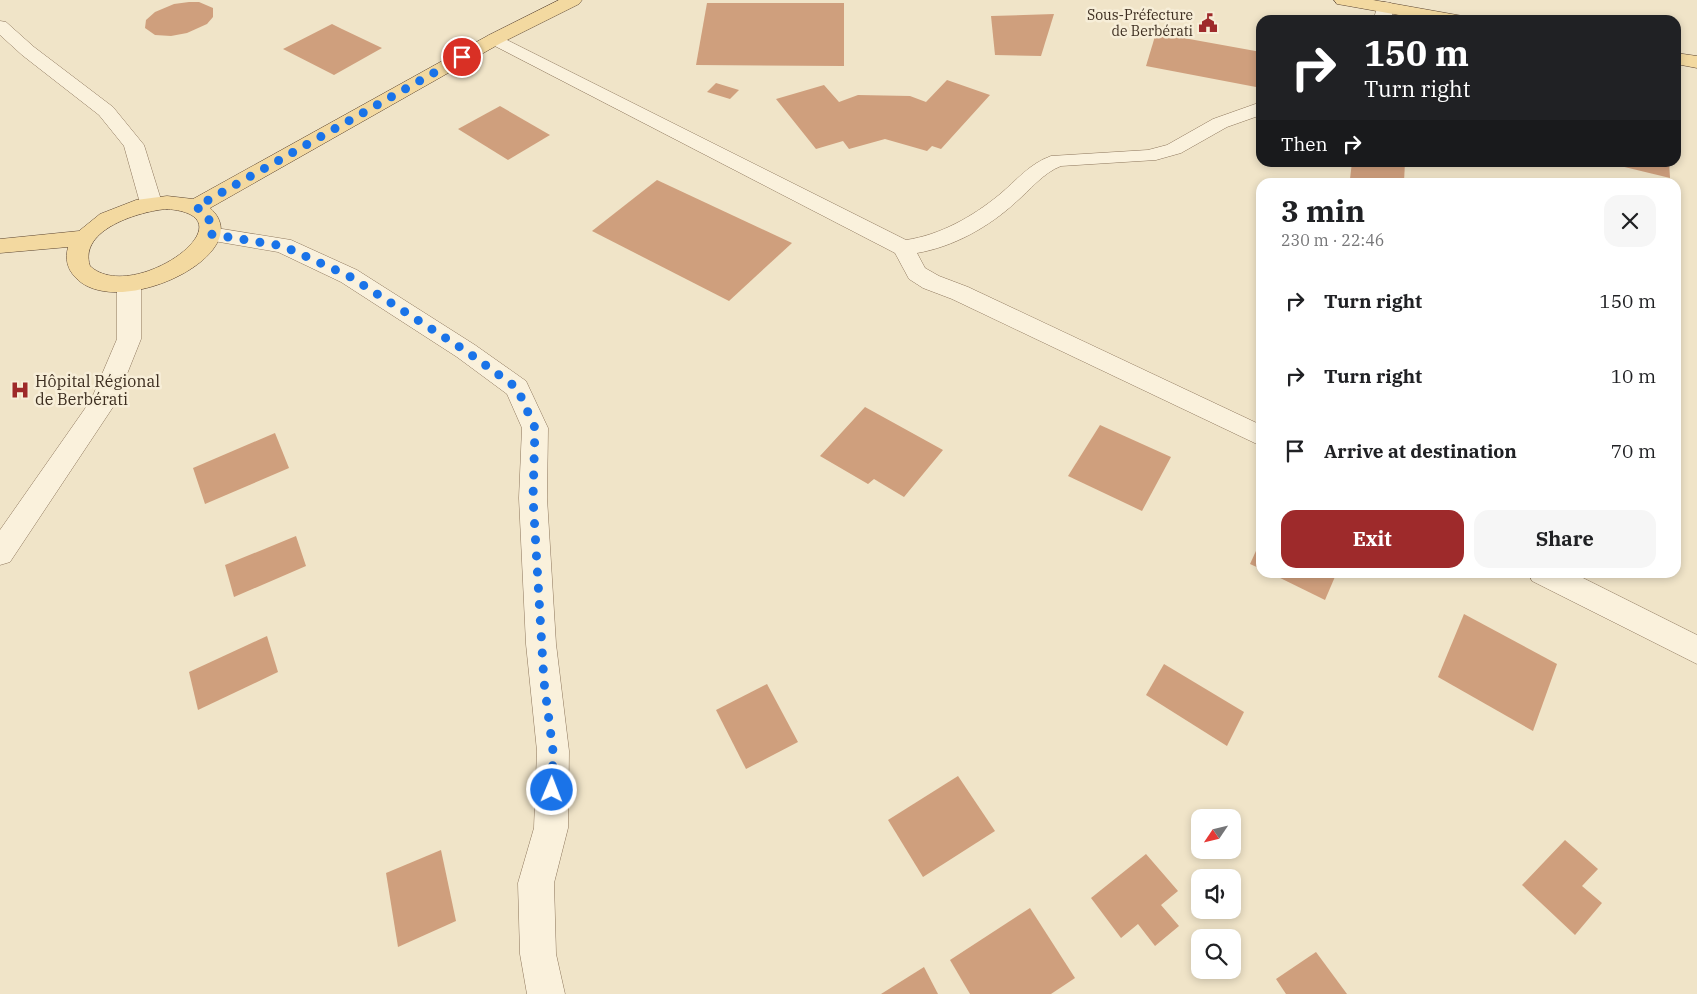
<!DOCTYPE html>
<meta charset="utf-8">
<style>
:root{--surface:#fff;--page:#f6f6f6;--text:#202124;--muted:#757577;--accent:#9e2a2b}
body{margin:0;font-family:"IBM Plex Serif",serif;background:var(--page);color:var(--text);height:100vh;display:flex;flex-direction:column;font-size:19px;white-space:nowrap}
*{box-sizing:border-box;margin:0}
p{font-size:16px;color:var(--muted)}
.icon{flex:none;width:28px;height:28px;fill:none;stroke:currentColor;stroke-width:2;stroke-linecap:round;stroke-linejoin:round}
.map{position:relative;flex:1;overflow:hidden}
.sheet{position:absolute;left:1256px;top:178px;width:425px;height:400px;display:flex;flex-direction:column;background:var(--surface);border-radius:15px;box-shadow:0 2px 8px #0003}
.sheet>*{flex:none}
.hud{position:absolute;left:1256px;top:15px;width:425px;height:152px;border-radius:15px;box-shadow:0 2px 8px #0003;background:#202124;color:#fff;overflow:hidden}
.needle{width:32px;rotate:235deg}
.tools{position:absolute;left:1191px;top:809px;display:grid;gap:10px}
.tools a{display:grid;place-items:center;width:50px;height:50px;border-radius:10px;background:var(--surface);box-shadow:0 2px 8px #0003;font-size:25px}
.pin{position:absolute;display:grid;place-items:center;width:42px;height:42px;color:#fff;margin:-21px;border:2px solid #fff;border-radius:50%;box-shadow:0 1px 5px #0007}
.me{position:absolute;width:55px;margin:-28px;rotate:1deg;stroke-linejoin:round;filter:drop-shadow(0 0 4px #0008)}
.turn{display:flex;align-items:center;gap:18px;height:105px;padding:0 25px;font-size:22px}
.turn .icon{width:65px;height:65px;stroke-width:2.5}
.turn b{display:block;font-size:35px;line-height:42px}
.then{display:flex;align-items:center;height:48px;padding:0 25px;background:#0003;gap:10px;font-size:19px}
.round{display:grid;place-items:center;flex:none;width:52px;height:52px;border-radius:15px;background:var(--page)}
.overview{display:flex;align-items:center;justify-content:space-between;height:85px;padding:0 25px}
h1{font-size:30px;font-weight:800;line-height:38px}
.action{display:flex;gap:10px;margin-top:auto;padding:10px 25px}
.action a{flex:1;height:58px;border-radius:15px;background:var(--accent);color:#fff;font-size:20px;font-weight:800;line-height:58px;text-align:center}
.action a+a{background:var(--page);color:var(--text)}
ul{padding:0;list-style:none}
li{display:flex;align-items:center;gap:15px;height:75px;padding:0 25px}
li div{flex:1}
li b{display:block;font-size:19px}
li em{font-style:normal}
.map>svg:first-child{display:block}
.building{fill:#cf9f7d}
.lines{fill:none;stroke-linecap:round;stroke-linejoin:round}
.minor-casing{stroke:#8d765c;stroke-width:1}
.tertiary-casing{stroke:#8d765c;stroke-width:1}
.primary-casing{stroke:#5b4430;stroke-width:1}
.minor{fill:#faf1dc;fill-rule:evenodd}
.tertiary{fill:#faf1dc;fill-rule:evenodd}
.primary{fill:#f3d9a0;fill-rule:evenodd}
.route{stroke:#1a73e8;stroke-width:9;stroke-dasharray:0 16.2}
.labels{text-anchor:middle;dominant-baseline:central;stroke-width:5;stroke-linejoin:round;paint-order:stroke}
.far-poi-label{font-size:14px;fill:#3d2e20;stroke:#f7eed8;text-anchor:end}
.poi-label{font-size:16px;fill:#3d2e20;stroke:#f7eed8;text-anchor:start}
</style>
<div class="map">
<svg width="1697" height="994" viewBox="0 0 1697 994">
<rect width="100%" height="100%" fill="#f0e4c8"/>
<!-- building -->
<g class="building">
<polygon points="189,2 199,2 213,8 213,17 207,24 187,33 171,36 155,35 145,28 146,20 155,12 174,4"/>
<polygon points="707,3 844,3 844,66 696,65"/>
<polygon points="1054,14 1041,56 995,55 991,16"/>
<polygon points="332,24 342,29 382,48 334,75 283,49"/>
<polygon points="1156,33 1261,52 1256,87 1146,66"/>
<polygon points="947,80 990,95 941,149 932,146 927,151 885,139 849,149 843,141 816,149 776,99 824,85 839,102 858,95 910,96 926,102"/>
<polygon points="716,83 739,90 730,99 707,92"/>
<polygon points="500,106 550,135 508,160 458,129"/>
<polygon points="1352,162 1405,162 1404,182 1369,182 1350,179"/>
<polygon points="1608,162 1669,162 1670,178 1608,163"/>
<polygon points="657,180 792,243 729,301 592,231"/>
<polygon points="865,407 943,450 904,497 874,479 868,484 820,456"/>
<polygon points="1100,425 1171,457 1142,511 1068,476"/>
<polygon points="275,433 289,468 205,504 193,468"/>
<polygon points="296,536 306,566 234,597 225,565"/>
<polygon points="1261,540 1261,569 1250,564"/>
<polygon points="1268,572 1337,572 1325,600"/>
<polygon points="1464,614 1557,664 1533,731 1438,677"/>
<polygon points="267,636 278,672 198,710 189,672"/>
<polygon points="1164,664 1244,712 1227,746 1146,695"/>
<polygon points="767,684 798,742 746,769 716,710"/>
<polygon points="958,776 995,831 923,877 888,820"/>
<polygon points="1565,840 1598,869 1582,886 1602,903 1575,935 1522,885"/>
<polygon points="441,850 456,921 398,947 386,873"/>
<polygon points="1146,854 1178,891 1161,905 1179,926 1155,946 1138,924 1121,938 1091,898"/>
<polygon points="1030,908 1075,978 1051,994 970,994 950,960"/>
<polygon points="1316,952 1347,994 1286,994 1276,979"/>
<polygon points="924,967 938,994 881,994"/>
</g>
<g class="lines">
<!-- minor casing -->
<g class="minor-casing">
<g id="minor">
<polygon points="1385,2 1391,3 1394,7 1391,20 1373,20 1379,3"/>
<polygon points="0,21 6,22 34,47 113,107 144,145 162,203 159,208 151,210 143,208 140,203 124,146 99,115 22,55 0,35"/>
<path d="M495,34L906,240C940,235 972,217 999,195C1017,180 1029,164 1051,156L1148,150L1167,145L1213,119L1261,102V115L1227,127L1181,153L1156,160L1061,166C1043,173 1030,190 1016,202C989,227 953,247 917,253L925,268L939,276L968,287L1261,425V446L952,299L923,288L909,279L895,253L489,43L486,39L489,35Z"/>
<polygon points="210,227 291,240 357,270 475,345 526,381 548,428 547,498 556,644 569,751 568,828 554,883 556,954 565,994 527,994 520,954 518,883 534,828 537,751 526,644 519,498 522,428 507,394 457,357 341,282 278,252 202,239 199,234 202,229"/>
<polygon points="1528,572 1571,572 1697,635 1697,664 1532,581"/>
</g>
</g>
<!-- tertiary casing -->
<g class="tertiary-casing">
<polygon id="tertiary" points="129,276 137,278 141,284 141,339 115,404 10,562 0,565 0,530 91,400 117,339 117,284 121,278"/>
</g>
<!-- primary casing -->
<g class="primary-casing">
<g id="primary">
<path d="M559,0H582L579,4L501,43L210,208C261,253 118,322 76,278C67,269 65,259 68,247L0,253V239L79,231L100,214L136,200L167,196L193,199L489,35ZM167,209C258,216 133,306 90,266C78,229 141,211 167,209Z"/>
<polygon points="1334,0 1373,0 1457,15 1463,16 1466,20 1427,20 1343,5 1337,4"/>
<polygon points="1676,53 1697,56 1697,68 1676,64"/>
</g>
</g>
<!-- minor -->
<use href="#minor" class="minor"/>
<!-- tertiary -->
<use href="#tertiary" class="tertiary"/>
<!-- primary -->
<use href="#primary" class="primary"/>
</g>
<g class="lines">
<!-- route -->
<path class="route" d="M462,57L196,207C208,214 212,221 210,234L283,246L349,276L466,351L517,388L535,428L533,498L544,682L553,751L552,790"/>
</g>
<!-- icons -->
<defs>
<g id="civic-bare" transform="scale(1.5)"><path d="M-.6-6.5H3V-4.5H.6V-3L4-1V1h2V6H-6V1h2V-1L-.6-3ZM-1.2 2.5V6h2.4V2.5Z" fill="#9e2a2b" stroke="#f7eed8" stroke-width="2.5" paint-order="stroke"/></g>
<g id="hospital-bare" transform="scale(1.5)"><path d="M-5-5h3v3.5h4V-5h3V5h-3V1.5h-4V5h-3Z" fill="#9e2a2b" stroke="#f7eed8" stroke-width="2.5" paint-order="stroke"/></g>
</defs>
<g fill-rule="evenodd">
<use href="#civic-bare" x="1208" y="23"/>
<use href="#hospital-bare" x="20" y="390"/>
</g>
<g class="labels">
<!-- far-poi labels -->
<g class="far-poi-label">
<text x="1193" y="15">Sous-Préfecture<tspan x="1193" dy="16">de Berbérati</tspan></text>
</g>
<!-- poi labels -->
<g class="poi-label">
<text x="35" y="381">Hôpital Régional<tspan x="35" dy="18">de Berbérati</tspan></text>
</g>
</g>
</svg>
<div class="tools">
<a><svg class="needle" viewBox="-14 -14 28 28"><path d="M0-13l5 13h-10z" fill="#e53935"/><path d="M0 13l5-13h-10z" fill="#757577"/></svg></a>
<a><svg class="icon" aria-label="sound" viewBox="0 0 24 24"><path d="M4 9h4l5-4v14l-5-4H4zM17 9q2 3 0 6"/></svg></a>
<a><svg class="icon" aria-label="search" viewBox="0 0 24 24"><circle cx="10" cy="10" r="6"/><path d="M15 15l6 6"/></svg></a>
</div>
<div class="pin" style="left:462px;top:57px;background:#d93025"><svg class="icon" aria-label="arrive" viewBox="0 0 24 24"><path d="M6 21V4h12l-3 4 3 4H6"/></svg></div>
<svg class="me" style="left:552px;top:790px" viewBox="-20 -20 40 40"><circle r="17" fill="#1a73e8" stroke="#fff" stroke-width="3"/><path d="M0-11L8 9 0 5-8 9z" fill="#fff"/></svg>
<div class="hud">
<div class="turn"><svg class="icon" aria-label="right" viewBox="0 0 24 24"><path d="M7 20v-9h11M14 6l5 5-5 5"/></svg><div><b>150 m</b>Turn right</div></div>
<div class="then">Then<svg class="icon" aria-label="right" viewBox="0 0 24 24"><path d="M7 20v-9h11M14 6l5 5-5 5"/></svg></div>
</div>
<section class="sheet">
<div class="overview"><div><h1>3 min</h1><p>230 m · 22:46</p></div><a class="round"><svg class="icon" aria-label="close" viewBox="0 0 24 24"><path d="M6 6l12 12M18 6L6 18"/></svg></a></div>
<ul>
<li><svg class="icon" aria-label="right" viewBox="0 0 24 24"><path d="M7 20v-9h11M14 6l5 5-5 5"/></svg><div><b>Turn right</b></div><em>150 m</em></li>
<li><svg class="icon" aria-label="right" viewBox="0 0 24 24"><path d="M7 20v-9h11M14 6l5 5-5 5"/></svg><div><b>Turn right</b></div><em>10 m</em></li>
<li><svg class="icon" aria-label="arrive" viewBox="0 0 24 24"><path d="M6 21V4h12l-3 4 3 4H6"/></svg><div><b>Arrive at destination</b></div><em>70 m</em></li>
</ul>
<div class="action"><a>Exit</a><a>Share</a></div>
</section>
</div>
